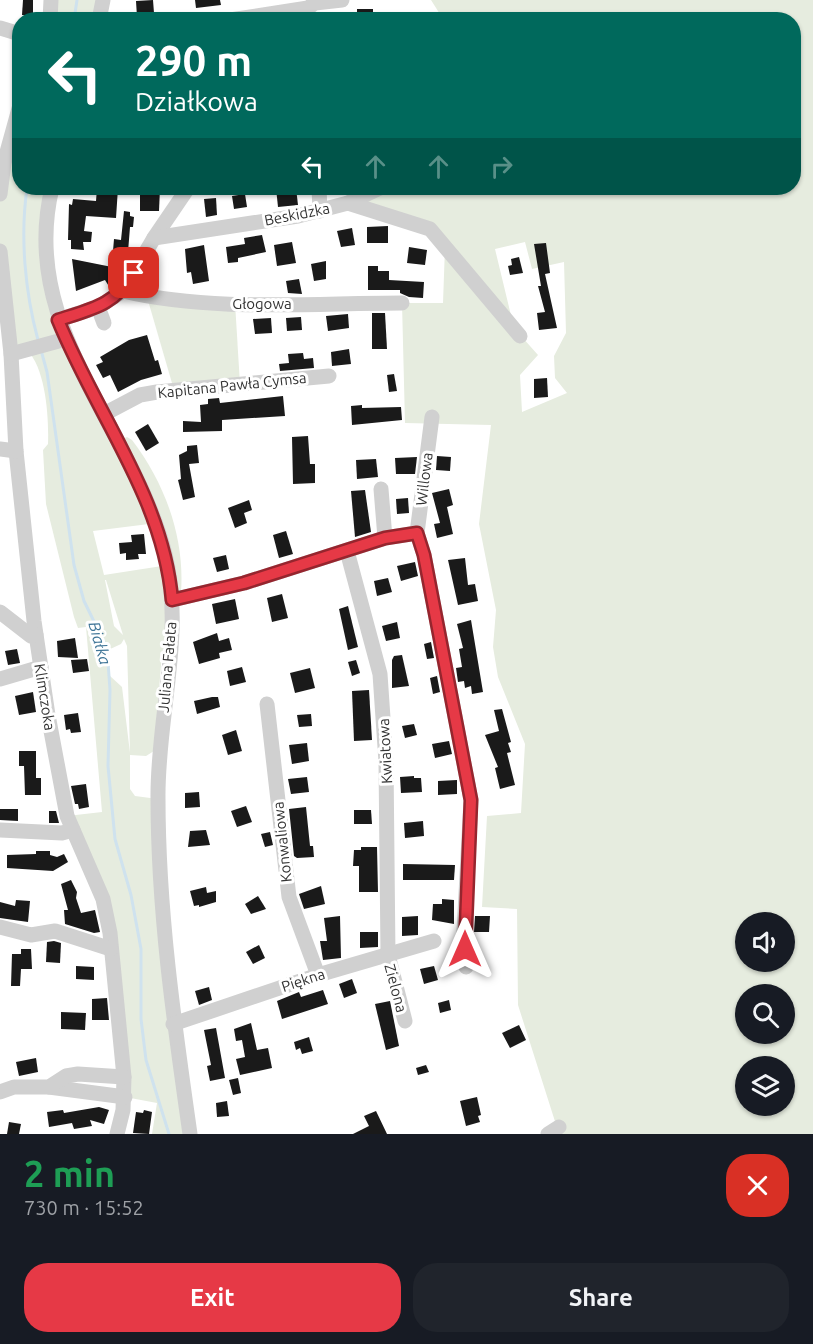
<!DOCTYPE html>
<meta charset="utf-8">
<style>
:root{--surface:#171b24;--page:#20242c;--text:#f1f3f6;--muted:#9ea1a6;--accent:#e63946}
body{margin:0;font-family:Ubuntu,sans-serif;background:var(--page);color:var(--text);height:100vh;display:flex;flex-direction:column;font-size:22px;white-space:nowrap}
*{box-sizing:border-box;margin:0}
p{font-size:20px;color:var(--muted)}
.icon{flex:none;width:33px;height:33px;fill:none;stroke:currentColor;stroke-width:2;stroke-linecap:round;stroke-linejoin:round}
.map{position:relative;height:1134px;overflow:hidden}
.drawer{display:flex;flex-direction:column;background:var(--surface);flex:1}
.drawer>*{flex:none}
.guide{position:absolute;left:12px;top:12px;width:789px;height:183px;border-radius:24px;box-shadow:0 2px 4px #0004;background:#00695c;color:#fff;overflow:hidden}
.tools{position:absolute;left:735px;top:912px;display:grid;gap:12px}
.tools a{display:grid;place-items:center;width:60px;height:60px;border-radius:50%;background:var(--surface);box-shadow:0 2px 4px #0004;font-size:30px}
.pin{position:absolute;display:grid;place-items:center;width:51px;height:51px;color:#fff;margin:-26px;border-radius:12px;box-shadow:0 3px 9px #0006}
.me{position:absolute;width:66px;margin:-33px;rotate:0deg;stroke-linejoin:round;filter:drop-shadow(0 0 4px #0008)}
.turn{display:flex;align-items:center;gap:21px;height:126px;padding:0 24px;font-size:27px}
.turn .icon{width:78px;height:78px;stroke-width:2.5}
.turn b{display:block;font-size:42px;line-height:51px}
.lanes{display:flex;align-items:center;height:57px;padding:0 24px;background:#0003;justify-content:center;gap:30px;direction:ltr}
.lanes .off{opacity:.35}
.round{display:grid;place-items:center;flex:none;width:63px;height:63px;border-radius:24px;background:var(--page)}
.overview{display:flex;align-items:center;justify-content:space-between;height:102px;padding:0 24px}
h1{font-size:36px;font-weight:700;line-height:45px;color:#1e9e55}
.button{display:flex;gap:12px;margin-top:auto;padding:12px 24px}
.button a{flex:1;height:69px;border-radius:24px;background:var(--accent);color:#fff;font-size:24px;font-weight:700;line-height:69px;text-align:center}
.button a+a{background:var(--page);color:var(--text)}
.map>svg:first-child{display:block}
.green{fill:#e6ecdf;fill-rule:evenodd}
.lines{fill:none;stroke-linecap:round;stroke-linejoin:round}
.stream{stroke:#cfe2ee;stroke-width:3}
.building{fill:#1a1a1a}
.minor{stroke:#d0d0d0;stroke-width:15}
.route-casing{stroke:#96252e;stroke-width:15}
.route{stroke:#e63946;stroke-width:10}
.labels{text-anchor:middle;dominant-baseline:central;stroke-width:6;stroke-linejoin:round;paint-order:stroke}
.street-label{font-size:15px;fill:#333;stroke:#fff}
.water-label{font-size:16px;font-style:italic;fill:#3f7597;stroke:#fff}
</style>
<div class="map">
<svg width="813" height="1134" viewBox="0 0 813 1134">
<rect width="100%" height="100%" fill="#fff"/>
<!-- green -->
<g class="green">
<polygon points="51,0 103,0 99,19 50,20"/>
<path d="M424,0H813V1134H559L518,1005L517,909L482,907L487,816L521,813L525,744L498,677L493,647L496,610L479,524L491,425L405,423L402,303H443L445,247L430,229L349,203L380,188H491L493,190L508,188H794V20L443,19L431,0ZM525,242L532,269L564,262L566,333L554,356L555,378L567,393L522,412L520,375L538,355L514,328L495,249ZM746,922H784V962H746ZM746,994H784V1034H746ZM746,1066H784V1106H746Z"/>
<path d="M19,105L20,188H52L48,276L119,441L127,437L132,440C165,483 185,538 181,592L172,600L157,523L93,531L104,575L162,566L168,634L162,653L154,751L146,756L130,755V789L135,796L158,799L189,1134H152L157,1103L125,1097L110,933L67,816L102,812L86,627L78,628L74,617L46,504L43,450L48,444C49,418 46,369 27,350L11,354L0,251V194ZM105,580H106L123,635L114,626ZM124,639L127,646L130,753L122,687L110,676L106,651L121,644Z"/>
<polygon points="147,297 235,303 240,384 174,390"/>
</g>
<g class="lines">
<!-- stream -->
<g class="stream">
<polyline points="74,20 77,0"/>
<path d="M27,188C20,237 25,292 38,340"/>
<polyline points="41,350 47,372 74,565 84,601 105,644 108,662 110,690 108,766 115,839 131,895 141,949 141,1019 146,1060 169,1134"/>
</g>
</g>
<!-- building -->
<g class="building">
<polygon points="23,0 33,0 33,16 22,15"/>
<polygon points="153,0 154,13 150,13 150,17 137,17 136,1"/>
<polygon points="195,0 220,0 221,5 196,8"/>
<rect x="357" y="9" width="16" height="11"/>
<polygon points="97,188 118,188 116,218 86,216 84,231 92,232 91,242 83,242 84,250 71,249 71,240 68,240 69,204 72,205 73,199 96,201"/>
<polygon points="140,188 160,188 159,211 140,211"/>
<polygon points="276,188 296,188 298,205 278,207"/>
<polygon points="245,194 247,207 234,209 232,196"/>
<polygon points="216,198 217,215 206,217 204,199"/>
<polygon points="124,211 130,212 130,216 134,217 133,227 130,227 128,252 113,251 114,239 121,240"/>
<polygon points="388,226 388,243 367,243 367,227"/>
<polygon points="352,228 355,245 341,247 337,231"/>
<polygon points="262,235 266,252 238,258 238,262 228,263 226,247 245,244 244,238"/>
<polygon points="292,242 296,263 277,266 274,245"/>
<polygon points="546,243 550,273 545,274 557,328 539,330 537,313 545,312 538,286 541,286 534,244"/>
<polygon points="204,245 209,281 193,284 191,272 187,273 185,249"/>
<polygon points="409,247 427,250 425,265 407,263"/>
<polygon points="519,257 523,273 510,275 508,266 512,265 511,259"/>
<polygon points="72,259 122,269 121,275 110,288 105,280 76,291"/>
<polygon points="326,261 326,279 314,281 311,264"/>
<polygon points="368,266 378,266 378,271 389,271 389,280 424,282 423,298 409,297 400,293 400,290 368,290"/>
<polygon points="299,279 302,294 288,293 286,281"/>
<polygon points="372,313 385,313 387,349 372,349"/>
<polygon points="348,314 349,328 328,331 326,316"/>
<polygon points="301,317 302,330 287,331 286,318"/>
<polygon points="271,318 272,333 255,334 253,319"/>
<polygon points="147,335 155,361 158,360 162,374 141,380 118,392 110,375 103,378 96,365 103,362 100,357 129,340"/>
<polygon points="349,349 351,364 332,366 331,352"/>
<polygon points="303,353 304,359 313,358 314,368 280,371 279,364 289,363 288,354"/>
<polygon points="394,374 397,391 389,392 387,375"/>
<polygon points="547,378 548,397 534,398 534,379"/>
<polygon points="283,396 285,416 222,420 222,431 183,432 183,421 201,422 200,405 208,404 208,399 219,398 220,403"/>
<polygon points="362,405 362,408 401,407 402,420 352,425 351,406"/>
<polygon points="148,424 159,443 146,451 135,432"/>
<polygon points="308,436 310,464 315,464 315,483 293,484 292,437"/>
<polygon points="197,445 199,463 189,464 195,497 183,500 178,480 181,479 179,455 187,451 187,446"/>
<polygon points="437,456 451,457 450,471 436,470"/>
<polygon points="417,457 415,474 396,474 395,458"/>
<polygon points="376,459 378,477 357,479 356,460"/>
<polygon points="449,489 453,505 447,507 453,534 437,538 434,524 440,523 432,493"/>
<polygon points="365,490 371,532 355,537 351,491"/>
<polygon points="408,498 409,513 397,514 396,499"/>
<polygon points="249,500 252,510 244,513 247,523 235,528 228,508"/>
<polygon points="286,531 293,554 279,558 273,535"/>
<polygon points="144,534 146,554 138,554 139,559 126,560 126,553 120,554 119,543 132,542 131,535"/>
<polygon points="226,555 229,569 217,572 213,558"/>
<polygon points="465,558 468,585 475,584 478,601 458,605 448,560"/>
<polygon points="415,562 418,576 401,581 397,566"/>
<polygon points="388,578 392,592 377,596 374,581"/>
<polygon points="282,594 288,618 272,622 267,598"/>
<polygon points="235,599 239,619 216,624 212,604"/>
<polygon points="348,606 358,647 348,650 339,609"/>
<polygon points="471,620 483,692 472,694 471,686 465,688 464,681 458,682 456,668 462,667 459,649 463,648 457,624"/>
<polygon points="397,622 400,638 386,641 382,626"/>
<polygon points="217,633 219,641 229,638 232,650 219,653 220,658 199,664 193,642"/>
<polygon points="75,638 78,658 58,657 57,641"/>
<polygon points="431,642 434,658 427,659 424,644"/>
<polygon points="17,649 20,663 8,665 5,651"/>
<polygon points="402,655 409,686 392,688 392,660 394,656"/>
<polygon points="87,659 89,671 73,673 71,660"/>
<polygon points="356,660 360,673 352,676 348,662"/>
<polygon points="242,667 246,682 230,686 227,671"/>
<polygon points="310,668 315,688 295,693 290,673"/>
<polygon points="437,676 440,692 433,694 430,678"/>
<polygon points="369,690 372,740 354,741 352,691"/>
<polygon points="33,692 36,712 19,715 15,696"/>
<polygon points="212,697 218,697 220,707 197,714 194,701"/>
<polygon points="502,709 511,742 508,743 511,752 507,753 515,785 500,789 495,768 498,767 485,735 499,731 494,710"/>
<polygon points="78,713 81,732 71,733 70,729 66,730 64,715"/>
<polygon points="311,714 312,726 299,727 297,715"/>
<polygon points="414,724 417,735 405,738 402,726"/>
<polygon points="236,730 242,751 228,755 222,735"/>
<polygon points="449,741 452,754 435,758 432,744"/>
<polygon points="307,743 309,761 292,764 289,745"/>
<polygon points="19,751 36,751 36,778 41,778 41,795 25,795 24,766 19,766"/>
<polygon points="414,776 414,778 421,778 422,792 401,793 400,777"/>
<polygon points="307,777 309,792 291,794 288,779"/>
<polygon points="457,780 457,794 438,795 438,781"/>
<polygon points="86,784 89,807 79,809 78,804 75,804 71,786"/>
<polygon points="199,792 200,807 185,808 185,793"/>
<polygon points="246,806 252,822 237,827 231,811"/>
<polygon points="306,807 310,846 313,846 314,857 297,858 294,856 289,809"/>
<polygon points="0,809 18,809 18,821 0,820"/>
<polygon points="354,810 371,810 372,824 354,824"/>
<polygon points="49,811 56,811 59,823 49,823"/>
<polygon points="423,821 424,836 405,838 404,823"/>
<polygon points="206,830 210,845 188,847 190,831"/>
<polygon points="270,832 273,845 265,847 261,834"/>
<polygon points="361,847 377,847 378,892 359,892 359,866 353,866 354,850 361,850"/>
<polygon points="36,851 50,851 50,855 57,857 64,854 68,862 53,871 7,868 7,855 36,854"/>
<polygon points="403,864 455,865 454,880 403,880"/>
<polygon points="71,880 77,892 76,898 81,913 95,910 100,932 94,933 65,924 64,910 68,910 61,884"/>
<polygon points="321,886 325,904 304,909 299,894"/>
<polygon points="206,887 207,893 216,891 216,902 199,907 199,905 194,906 190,891"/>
<polygon points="258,896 266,909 251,914 245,904"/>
<polygon points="442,899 454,900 454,924 432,920 433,904 442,904"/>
<polygon points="16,900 30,901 28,922 0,918 0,902 15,906"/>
<polygon points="340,916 341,958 323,960 320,941 327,941 324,918"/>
<polygon points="418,916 418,935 402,936 402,917"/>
<polygon points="475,916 490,916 489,932 474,932"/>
<polygon points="360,932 378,932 378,947 360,948"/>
<polygon points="54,941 61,943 60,963 46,962 47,942"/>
<polygon points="259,945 265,958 253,964 246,952"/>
<polygon points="21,949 31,949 32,969 21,969 20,986 11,986 12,954 21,954"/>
<polygon points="482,953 485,966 476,968 475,954"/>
<polygon points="76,966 94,967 94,980 76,979"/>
<polygon points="434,966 438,980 424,984 420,969"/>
<polygon points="352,979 357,993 344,998 339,984"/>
<polygon points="209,987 212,1000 199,1005 195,991"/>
<polygon points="323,990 328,1004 282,1019 277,1001 299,992 301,997"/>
<polygon points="107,998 109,1020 92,1020 92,999"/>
<polygon points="449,1000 451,1010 440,1013 438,1003"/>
<polygon points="390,1001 399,1046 386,1050 375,1004"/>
<polygon points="61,1012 86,1013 85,1030 61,1029"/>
<polygon points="251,1023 257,1050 268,1048 272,1068 240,1075 236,1059 245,1057 242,1040 236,1041 234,1029"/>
<polygon points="519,1025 526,1040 510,1048 502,1033"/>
<polygon points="216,1028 225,1078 210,1081 207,1066 211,1065 204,1030"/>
<polygon points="309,1037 313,1051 302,1054 300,1048 296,1050 294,1042"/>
<polygon points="36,1058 38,1072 19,1076 16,1062"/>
<polygon points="426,1065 429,1072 418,1075 416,1068"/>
<polygon points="238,1078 241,1093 233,1095 229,1080"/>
<polygon points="477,1097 481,1115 478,1116 480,1122 466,1126 460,1101"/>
<polygon points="227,1101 229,1116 217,1117 216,1103"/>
<polygon points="99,1107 109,1110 104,1124 90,1120 92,1126 74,1129 72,1123 49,1127 47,1112 63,1110 64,1113"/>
<polygon points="144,1110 152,1112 149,1134 133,1133 136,1112 143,1113"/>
<polygon points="376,1111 387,1134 353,1134 369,1126 364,1116"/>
<polygon points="9,1122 21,1124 19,1134 7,1134"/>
</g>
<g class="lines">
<!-- minor -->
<g class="minor">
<polyline points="50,20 51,0"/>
<polyline points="99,20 103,0"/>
<polyline points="230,20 308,8 315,3 342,0"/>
<polyline points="0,28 20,34"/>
<path d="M52,188C18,328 133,427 165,554C185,633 157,717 158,798C158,911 174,1022 190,1134"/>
<polyline points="319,188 320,211"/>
<polyline points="0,194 4,163 20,105"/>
<polyline points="348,203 380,188"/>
<polyline points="154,238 188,188"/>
<polyline points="0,251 11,354 16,451 34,621 48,715 67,816 103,899 110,933 124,1077 123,1110 117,1134"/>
<path d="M123,291C212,312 311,303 402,303"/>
<polyline points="98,307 104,323"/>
<polyline points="58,320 98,307 123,291 154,238 298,216 348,203 430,229 520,336"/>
<polyline points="11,354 66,339"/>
<polyline points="104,414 140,395 157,392 329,376"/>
<polyline points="432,417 417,533 424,555 471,800 464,931 466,967"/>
<polyline points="0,449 16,451"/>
<polyline points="381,489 385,538"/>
<polyline points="347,551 380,674 386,762 388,955 405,1021"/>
<polyline points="172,600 244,583 385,538 417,533"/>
<polyline points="0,612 31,636 36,635"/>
<polyline points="0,679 41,667"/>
<polyline points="267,704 289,897 318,975"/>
<polyline points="0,830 62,833 73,830"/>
<polyline points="0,927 31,935 55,931 111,949"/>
<polyline points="173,1024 318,975 434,941"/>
<polyline points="49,1087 125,1097"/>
<polyline points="0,1092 14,1087 49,1087 66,1076 78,1074 124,1077"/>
<polyline points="548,1134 559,1127"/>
</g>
</g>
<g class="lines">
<!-- route casing -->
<g class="route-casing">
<path id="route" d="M134,273C115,305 92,309 58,320C96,414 163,497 172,600L244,583L385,538L417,533L424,555L471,800L465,949"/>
</g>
<!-- route -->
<use href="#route" class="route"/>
</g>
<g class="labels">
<!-- street labels -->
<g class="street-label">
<text transform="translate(297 214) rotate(-11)">Beskidzka</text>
<text x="262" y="303">Głogowa</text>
<text transform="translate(232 385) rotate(-6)">Kapitana Pawła Cymsa</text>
<text transform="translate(424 479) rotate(-83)">Willowa</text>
<text transform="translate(167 667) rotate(-85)">Juliana Fałata</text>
<text transform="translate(45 697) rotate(81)">Klimczoka</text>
<text transform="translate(385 751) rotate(-93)">Kwiatowa</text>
<text transform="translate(282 842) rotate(-96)">Konwaliowa</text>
<text transform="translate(303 980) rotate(-18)">Piękna</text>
<text transform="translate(396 988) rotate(75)">Zielona</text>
</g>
<!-- water labels -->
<g class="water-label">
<text transform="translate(100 643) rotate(74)">Białka</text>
</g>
</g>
</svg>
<div class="tools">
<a><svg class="icon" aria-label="sound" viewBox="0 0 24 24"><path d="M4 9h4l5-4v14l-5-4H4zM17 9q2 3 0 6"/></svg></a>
<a><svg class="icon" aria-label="search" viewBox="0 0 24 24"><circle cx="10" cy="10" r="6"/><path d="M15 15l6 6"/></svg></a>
<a><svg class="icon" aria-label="layers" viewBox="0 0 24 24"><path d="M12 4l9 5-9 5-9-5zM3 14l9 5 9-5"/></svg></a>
</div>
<div class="pin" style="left:134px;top:273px;background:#d93025"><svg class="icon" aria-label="arrive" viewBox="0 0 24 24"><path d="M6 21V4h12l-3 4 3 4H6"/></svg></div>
<svg class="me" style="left:465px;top:949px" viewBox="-20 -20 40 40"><path d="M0-17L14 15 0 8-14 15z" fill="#e63946" stroke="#fff" stroke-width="4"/></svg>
<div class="guide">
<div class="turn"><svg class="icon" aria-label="left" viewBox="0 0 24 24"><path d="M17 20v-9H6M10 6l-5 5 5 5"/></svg><div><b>290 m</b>Działkowa</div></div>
<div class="lanes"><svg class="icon" aria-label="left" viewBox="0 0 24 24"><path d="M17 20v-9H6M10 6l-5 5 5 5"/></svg><svg class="icon off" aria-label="ahead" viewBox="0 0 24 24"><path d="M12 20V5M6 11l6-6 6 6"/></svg><svg class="icon off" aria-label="ahead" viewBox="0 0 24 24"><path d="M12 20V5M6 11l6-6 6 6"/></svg><svg class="icon off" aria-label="right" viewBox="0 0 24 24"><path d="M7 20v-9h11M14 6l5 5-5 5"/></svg></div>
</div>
</div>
<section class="drawer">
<div class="overview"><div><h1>2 min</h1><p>730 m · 15:52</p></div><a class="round" style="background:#d93025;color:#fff"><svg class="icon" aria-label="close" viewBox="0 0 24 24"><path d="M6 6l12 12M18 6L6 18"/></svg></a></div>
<div class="button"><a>Exit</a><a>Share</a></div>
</section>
